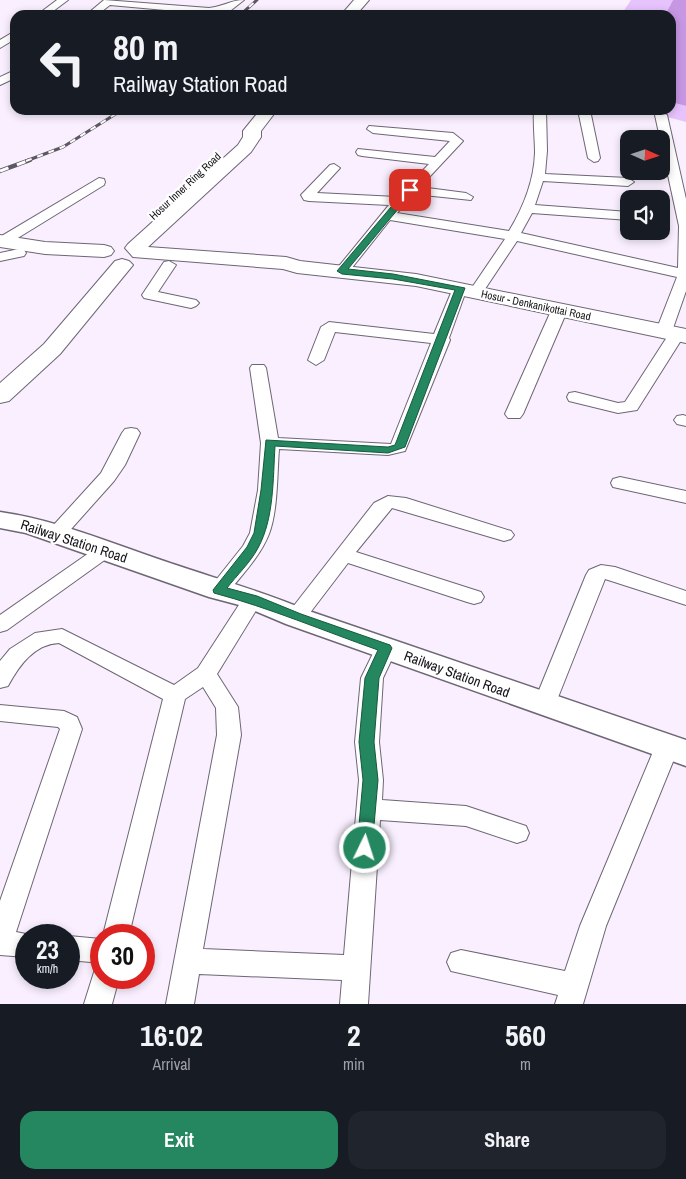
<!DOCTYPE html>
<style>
:root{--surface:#171b24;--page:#20242c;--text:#f1f3f6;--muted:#9ea1a6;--accent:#248760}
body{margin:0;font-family:"Archivo Narrow",sans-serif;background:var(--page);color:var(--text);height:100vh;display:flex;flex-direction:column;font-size:19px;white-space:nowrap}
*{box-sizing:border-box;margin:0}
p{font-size:16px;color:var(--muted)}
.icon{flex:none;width:28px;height:28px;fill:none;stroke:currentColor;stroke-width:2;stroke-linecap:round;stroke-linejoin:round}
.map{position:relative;height:1004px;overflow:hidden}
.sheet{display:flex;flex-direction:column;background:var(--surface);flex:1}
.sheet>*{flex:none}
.hud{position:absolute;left:10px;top:10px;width:666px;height:105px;border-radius:15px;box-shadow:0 2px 8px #0003;background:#171b24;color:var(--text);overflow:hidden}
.needle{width:32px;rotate:93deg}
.tools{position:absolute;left:620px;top:130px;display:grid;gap:10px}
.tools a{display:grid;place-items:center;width:50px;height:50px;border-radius:10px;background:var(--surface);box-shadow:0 2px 8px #0003;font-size:25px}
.speed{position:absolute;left:15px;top:924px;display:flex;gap:10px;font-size:25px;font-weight:700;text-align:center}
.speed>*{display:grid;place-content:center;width:65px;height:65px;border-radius:50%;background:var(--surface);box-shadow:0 2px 8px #0003;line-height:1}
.speed small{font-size:12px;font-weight:400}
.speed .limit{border:8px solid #d22;background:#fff;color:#111}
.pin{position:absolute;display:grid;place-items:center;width:42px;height:42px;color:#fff;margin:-21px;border-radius:10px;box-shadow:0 2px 8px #0006}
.me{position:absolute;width:55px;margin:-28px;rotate:4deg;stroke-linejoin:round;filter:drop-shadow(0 0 4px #0008)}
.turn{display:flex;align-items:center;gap:18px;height:105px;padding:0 20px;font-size:22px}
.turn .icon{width:65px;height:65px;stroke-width:2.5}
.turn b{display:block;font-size:35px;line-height:42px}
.eta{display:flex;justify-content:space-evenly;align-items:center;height:85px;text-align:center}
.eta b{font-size:30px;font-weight:700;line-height:35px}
.cta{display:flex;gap:10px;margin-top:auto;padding:10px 20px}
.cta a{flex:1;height:58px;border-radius:15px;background:var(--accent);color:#fff;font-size:20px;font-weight:700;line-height:58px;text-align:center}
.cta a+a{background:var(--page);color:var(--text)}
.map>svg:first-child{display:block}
.green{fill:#e7c3fd}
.water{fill:#c797e4}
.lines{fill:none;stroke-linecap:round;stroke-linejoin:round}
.minor-casing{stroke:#6e6674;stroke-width:2}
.secondary-casing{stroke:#6e6674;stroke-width:3}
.primary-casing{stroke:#6e6674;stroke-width:2}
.minor{fill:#fff;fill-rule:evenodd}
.secondary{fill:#fff;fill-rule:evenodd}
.primary{fill:#fff;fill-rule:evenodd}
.rail-far1-casing{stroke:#5c5760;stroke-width:3}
.rail-casing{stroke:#5c5760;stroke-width:4.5}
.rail-far1{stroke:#fff;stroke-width:2;stroke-dasharray:6;stroke-linecap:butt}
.rail{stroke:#fff;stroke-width:3;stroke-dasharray:9;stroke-linecap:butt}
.route{fill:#248760;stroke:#17583e}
.labels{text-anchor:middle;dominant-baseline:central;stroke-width:4.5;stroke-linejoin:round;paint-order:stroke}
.far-street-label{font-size:11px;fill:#161319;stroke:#fff}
.street-label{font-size:14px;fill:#161319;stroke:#fff}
</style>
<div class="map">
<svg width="686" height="1004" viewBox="0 0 686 1004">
<rect width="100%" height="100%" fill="#f9efff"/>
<!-- green -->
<g class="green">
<polygon points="631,0 673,0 665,15 621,15"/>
<polygon points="671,102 686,106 686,122 641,110 671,110"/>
</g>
<!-- water -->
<polygon class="water" points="673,0 686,0 686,106 671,102 671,15 665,15"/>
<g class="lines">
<!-- minor casing -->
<g class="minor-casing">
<g id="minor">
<polygon points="57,0 68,0 48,15 37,15"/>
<path d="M104,0L209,8C222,7 231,0 244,0L230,11L209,14L110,5L97,15H86Z"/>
<polygon points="15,31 15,39 0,48 0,40"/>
<polygon points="15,70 15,78 0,85 0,77"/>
<path d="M534,110H546L547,151L545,174L628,178L634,182L628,186L543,181L535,205L629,212V220L532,213L521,233L678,268L679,226L655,115L661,112L667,115L686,199V291L672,331H683L685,334L637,410L618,413L569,401L567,397L569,393L575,392L618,403L625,402L669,334H658L656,331L677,277L517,241L481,295L476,296L469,292L505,239L390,220L347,274L342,275L335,271L389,205L309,201L304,200L301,195L330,165L334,164L340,168L317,193L397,197L429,164L362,156L358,155L356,152L358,149L435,157L450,141L373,133L367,129L369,126L453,133L463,141L420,187L466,193L473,197L471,200L414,194L397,213L509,231C523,208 534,181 535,153C535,139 533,125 534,110Z"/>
<polygon points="578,110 590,110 600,158 598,161 594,162 588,158"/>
<polygon points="99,178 104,179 105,182 104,185 8,244 0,244 0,237"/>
<polygon points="19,249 24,250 26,253 24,256 0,261 0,253"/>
<polygon points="169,261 176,265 158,292 196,300 199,303 196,306 191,308 144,298 142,295 164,262"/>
<path d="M460,284L467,288L449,338L450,340L405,451L388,455L279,449C277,474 278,510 269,534C260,557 241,576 226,595L219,597L212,595L209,590L212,585L243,546L250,533L258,490L261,443L250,368L252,365H264L266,368L278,438L391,444L431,343L335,332L324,360L316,365L308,360L321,327L329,322L434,334L453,288Z"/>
<polygon points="559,306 567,311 523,414 520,418 508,418 505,414 551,311"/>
<polygon points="683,415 686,416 686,426 677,424 674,420 677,416"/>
<polygon points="131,428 137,429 140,433 125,465 114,481 64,537 57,539 50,537 47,533 50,529 101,473 122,433 125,429"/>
<polygon points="620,477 686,491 686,503 613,487 611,483 613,479"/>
<polygon points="388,496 406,498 511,531 514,535 511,539 504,541 392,508 356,552 481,592 484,597 481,602 474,604 467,602 348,563 303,622 296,624 289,622 286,617 289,612 374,503"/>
<polygon points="106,544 113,546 116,550 113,554 7,630 0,632 0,615 99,546"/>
<polygon points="601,565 615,567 686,591 686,605 605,579 555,705 552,711 544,713 536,711 533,705 586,575 589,570"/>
<path d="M253,592L260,594L263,599L217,674L238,707L241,735L203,949L344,955L359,780L355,742L361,678L378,643L386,640L394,643L397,648L383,678L379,742L383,780L382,800L466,806L526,826L529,833L526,840L517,843L466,826L380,820L368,1004H340L342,980L199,974L194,1004H166L217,735L216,708L203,687L185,699L129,935H103L163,699L59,643C34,644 19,666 8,686L0,688V661L10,649L35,633L62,629L174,685L198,668L246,594Z"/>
<polygon points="0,705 64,711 77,717 82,729 16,932 31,935 26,935 26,957 0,955 0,901 60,729 58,727 0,721"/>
<polygon points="667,738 675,741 679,747 606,926 583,1004 555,1004 558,995 451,971 447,962 451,953 461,950 565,971 580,926 655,747 659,741"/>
<polygon points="69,936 101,939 101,963 69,960"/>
<polygon points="101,967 101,978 119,978 112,1004 84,1004 95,969"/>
</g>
</g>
<!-- secondary casing -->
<g class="secondary-casing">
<path id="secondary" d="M0,512C56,520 108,542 161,560C210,577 259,590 306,610L686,740V766L286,624L243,606L209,597L26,533L0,528Z"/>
</g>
<!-- primary casing -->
<g class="primary-casing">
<g id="primary">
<polygon points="354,0 369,0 356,15 341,15"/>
<polygon points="260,110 277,110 261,131 261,137 251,152 148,247 286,257 300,261 416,274 686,329 686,343 416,286 297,273 283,269 133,257 125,248 128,244 238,145 243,137 243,131"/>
<polygon points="0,235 45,242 104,245 111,247 114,251 111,255 104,257 45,254 0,247"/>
<polygon points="122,259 129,261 133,265 60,354 9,401 0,403 0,383 44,344 115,261"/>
</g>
</g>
<!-- minor -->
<use href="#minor" class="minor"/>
<!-- secondary -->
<use href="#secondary" class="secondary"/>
<!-- primary -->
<use href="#primary" class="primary"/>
<!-- rail-far1 casing -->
<g class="rail-far1-casing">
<g id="rail-far1">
<polyline points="240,15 257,0"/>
<polyline points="26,161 63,147 122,110"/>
</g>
</g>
<!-- rail casing -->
<g class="rail-casing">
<polyline id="rail" points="0,171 30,160"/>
</g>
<!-- rail-far1 -->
<use href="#rail-far1" class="rail-far1"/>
<!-- rail -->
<use href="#rail" class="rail"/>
</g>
<!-- route -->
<path class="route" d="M407,188L414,190L348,269L393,274L465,288L405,447L388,453L275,446C273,479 274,519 258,548C250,563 237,575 227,588L257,596L301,614L390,645L392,648L379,678L374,742L378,780L372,848L370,853L365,855L359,853L357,848L363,780L359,742L365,678L378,650C324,631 270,608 214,593L213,590L247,547L254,533L261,490L266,440L388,447L395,445L455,290L393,279L342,274L337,271Z"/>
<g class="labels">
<!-- far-street labels -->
<g class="far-street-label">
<text transform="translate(185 186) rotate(-43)">Hosur Inner Ring Road</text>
<text transform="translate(536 305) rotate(12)">Hosur - Denkanikottai Road</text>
</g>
<!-- street labels -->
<g class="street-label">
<text transform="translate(74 541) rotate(18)">Railway Station Road</text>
<text transform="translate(457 674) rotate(20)">Railway Station Road</text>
</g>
</g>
</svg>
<div class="tools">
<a><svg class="needle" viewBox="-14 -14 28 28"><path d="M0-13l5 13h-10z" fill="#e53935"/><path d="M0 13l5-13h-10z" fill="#9ea1a6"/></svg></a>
<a><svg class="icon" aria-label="sound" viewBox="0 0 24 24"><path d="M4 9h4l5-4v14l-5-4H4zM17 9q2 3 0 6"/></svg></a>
</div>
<div class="speed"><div>23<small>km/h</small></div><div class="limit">30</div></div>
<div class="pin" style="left:410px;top:190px;background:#d93025"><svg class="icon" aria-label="arrive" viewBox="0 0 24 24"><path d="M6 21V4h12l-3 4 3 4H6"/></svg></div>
<svg class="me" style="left:365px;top:848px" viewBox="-20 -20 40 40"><circle r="17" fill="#248760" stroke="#fff" stroke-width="3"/><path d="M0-11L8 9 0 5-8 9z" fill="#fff"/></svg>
<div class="hud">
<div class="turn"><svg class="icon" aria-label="left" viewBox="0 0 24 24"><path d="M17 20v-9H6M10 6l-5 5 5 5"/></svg><div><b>80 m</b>Railway Station Road</div></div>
</div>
</div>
<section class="sheet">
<div class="eta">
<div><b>16:02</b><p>Arrival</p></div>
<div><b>2</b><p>min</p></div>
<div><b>560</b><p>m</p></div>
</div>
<div class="cta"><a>Exit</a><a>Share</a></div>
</section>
